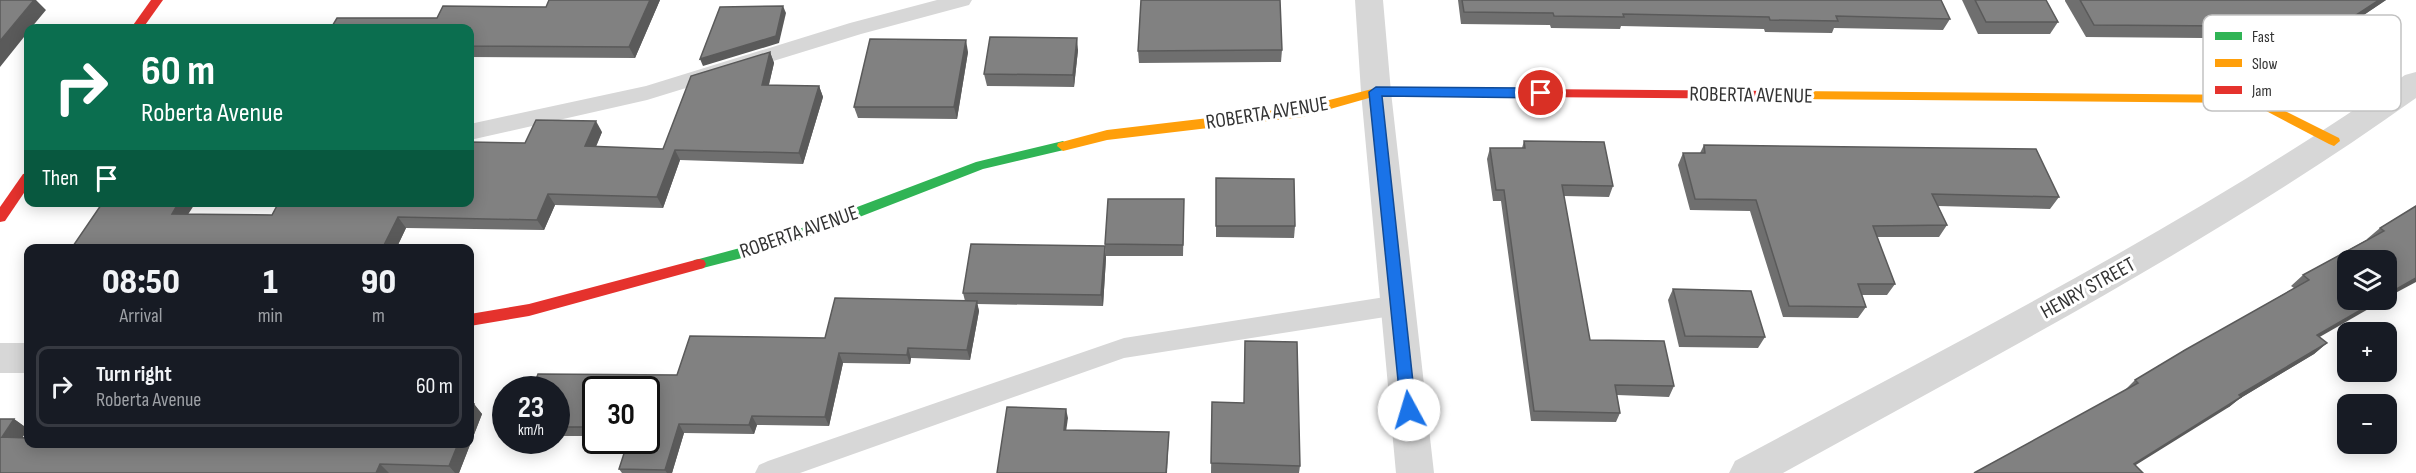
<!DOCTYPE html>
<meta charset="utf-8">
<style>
:root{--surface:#171b24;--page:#242831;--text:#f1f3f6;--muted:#9ea1a6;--line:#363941}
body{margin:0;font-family:"Sofia Sans Condensed",sans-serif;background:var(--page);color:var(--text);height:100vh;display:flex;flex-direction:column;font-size:22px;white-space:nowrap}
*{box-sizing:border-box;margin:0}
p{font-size:20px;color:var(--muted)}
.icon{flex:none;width:33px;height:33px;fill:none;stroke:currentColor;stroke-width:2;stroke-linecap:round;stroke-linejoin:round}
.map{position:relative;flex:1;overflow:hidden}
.details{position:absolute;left:24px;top:244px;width:450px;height:204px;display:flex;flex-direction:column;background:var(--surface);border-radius:12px;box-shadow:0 3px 15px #0003}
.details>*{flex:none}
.top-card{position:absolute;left:24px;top:24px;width:450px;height:183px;border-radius:12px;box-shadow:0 3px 15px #0003;background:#0b6e4f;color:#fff;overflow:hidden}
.fabs{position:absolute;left:2337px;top:250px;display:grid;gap:12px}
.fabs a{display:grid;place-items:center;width:60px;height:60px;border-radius:12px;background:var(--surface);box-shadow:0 3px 15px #0003;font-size:30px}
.speed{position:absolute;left:492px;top:376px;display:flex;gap:12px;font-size:30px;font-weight:700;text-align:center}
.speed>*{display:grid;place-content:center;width:78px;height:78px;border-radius:50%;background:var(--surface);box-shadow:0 3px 15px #0003;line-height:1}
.speed small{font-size:15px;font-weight:400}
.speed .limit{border:3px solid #111;border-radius:9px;background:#fff;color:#111}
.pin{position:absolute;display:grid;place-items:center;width:51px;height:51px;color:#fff;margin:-26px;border:3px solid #fff;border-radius:50%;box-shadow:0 2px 6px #0007}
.me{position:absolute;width:66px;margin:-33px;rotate:354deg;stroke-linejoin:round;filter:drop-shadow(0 0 4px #0008)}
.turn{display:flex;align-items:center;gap:21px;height:126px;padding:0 18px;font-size:27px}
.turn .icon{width:78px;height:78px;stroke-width:2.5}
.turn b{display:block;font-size:42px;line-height:51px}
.then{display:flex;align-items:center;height:57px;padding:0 18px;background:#0003;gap:12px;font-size:22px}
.eta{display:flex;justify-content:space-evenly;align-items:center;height:102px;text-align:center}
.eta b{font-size:36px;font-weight:800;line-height:42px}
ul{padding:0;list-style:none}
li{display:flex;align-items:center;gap:18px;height:81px;margin:0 12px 9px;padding:0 6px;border:3px solid var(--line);border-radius:12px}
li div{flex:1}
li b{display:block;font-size:22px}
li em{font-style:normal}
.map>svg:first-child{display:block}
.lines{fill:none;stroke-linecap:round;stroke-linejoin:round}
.lane{fill:#d7d7d7;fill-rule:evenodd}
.street{fill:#d7d7d7;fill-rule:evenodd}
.fast{fill:#30b455;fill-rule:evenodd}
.slow{fill:#ff9f0a;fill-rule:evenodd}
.jam{fill:#e5322d;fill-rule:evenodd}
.wall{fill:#6f6f6f}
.shaded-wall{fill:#5a5a5a}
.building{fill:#818181;stroke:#5a5a5a;stroke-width:1.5}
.route{fill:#1a73e8;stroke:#114b97;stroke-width:1.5}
.labels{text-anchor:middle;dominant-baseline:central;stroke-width:6;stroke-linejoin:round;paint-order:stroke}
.street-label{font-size:21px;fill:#333;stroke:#fff}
.key{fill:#fff;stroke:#c2c2c2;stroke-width:1.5}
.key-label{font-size:16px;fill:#333}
</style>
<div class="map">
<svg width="2416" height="473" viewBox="0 0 2416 473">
<rect width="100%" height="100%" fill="#fff"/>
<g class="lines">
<!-- lane -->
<g class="lane">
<polygon points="937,0 972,0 969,5 861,34 647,100 470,140 470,124 646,86 850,23"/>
<polygon points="1398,295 1406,298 1410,305 1406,312 1398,315 1124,358 800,473 755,473 759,465 768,461 1124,338"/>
</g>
<!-- street -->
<g class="street">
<polygon points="1355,0 1383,0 1391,92 1434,473 1396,473 1361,92"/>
<path d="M2416,72V98C2216,241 1998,354 1783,473H1729L1735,461C1962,339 2193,223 2405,75Z"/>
<rect x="0" y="343" width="28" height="30"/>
</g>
<!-- fast -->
<polygon class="fast" points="1063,141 1069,146 1068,149 983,169 777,249 699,269 694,268 692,264 694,260 699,259 770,240 976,162"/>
<!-- slow -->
<g class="slow">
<polygon points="1376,88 1529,89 1535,93 1529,97 1376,96 1302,117 1107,140 1063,151 1057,146 1058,143 1107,130 1302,107"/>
<polygon points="1789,91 2253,95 2339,138 2340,141 2334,146 2329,144 2251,103 1789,99 1783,95"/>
</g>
<!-- jam -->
<g class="jam">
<polygon points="151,0 163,0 143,28 131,28"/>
<polygon points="1529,89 1789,91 1795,95 1789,99 1529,97 1523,93"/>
<polygon points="28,173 28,187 5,221 0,222 0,207 23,174"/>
<polygon points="699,259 704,260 706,264 704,268 529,316 470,326 470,314 529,304"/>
</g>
</g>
<!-- wall -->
<g class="wall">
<polygon points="660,0 635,58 470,57 470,28 437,18 546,7"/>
<polygon points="1458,0 1941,0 1950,19 1943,30 1834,28 1832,33 1765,32 1764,29 1621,26 1620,29 1551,28 1550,25 1461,24"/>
<polygon points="1962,0 2046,0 2058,22 2050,34 1978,34"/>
<polygon points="2065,0 2386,0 2328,39 2086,37 2065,1"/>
<polygon points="1078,50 1074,87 987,86 984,74"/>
<polygon points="1282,50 1281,62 1139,63 1138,51"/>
<polygon points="770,52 774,63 769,85 819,86 823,97 803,164 680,160 663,208 555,205 544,230 406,228 396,249 71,249 189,214 272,215 525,143 602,132 596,147 663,149"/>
<polygon points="968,52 957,119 858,118 854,107"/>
<polygon points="1524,141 1613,186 1609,197 1564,196 1590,340 1674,386 1669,397 1617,395 1620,413 1616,422 1531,421 1501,201 1493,201 1487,159 1490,148 1522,148"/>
<polygon points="1704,145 2059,197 2050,209 1938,206 1947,225 1939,237 1877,237 1895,284 1887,295 1862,295 1866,307 1858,318 1783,317 1750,211 1690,210 1678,165 1683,153 1700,153"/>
<polygon points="1216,178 1295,226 1294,238 1216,237"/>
<polygon points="2416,206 2319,337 2327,343 2314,354 2239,399 2229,407 1974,473 2124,391 2135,380 2294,288 2291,286 2303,275 2368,239 2367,239 2380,228"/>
<polygon points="1184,211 1183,256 1106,256 1105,244"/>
<polygon points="1105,246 1106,258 1103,306 977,304 979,311 970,360 911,358 910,364 843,363 829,426 757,425 754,434 684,433 672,473 622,473 619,469 646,441 596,390 596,436 556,436 556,390 677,375 825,338 965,301 963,293"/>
<polygon points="1673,289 1765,337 1758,348 1679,347 1668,300"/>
<polygon points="1212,402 1300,466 1299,473 1211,473"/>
<polygon points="474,404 482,414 459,473 0,473 14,419 28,429 22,438 28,444 470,444"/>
</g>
<!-- shaded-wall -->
<g class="shaded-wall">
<polygon points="34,0 36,0 46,10 31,28 28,28 28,32 0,67 0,41"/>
<polygon points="650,0 660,0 635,58 629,47"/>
<polygon points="2379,0 2386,0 2328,39 2338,27"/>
<polygon points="783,6 786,13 779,43 703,66 700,59"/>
<polygon points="1077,38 1078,50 1074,87 1073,75"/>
<polygon points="966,40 968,52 957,119 954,107"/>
<polygon points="770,52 774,63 766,96 762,85"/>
<polygon points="819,86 823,97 803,164 799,153"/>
<polygon points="596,121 602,132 591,157 585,146"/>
<polygon points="675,150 680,160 663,208 657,197"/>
<polygon points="548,194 555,205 544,230 537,220"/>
<polygon points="179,202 196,202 182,224 172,214"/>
<polygon points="398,217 406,228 396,249 382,249"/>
<polygon points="1105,246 1106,258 1103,306 1101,295"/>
<polygon points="2416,278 2416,282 2386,298 2386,295"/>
<polygon points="2378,300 2384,300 2304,346 2317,335"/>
<polygon points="977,301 979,311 970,360 967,350"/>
<polygon points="2327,343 2314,354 2239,399 2229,407 2123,473 2134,464 2239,395"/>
<polygon points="908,348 911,358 910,364 907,355"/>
<polygon points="839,353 843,363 829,426 825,417"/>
<polygon points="474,404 482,414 459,473 455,473 449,466 458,444 470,444 470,415"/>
<polygon points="1066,409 1068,418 1065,439 1064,430"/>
<polygon points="752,416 757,425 754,434 749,425"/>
<polygon points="14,419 28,429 16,447 2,437"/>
<polygon points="679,424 684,433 672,473 667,473 665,470"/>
<polygon points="1169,432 1167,473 1166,473"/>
<polygon points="380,464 389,473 376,473"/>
</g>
<!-- building -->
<g class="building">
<polygon points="0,0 34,0 0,41"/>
<polygon points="549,0 650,0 629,47 470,46 470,28 331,28 337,18 437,18 443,6 546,7"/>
<polygon points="1141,0 1280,0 1282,50 1138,51"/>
<polygon points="1462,0 1941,0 1950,19 1836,16 1838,21 1770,20 1769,17 1623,14 1624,17 1554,16 1553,13 1464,12"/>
<polygon points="1975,0 2046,0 2058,22 1986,22"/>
<polygon points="2080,0 2379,0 2338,27 2094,25"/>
<polygon points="783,6 776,36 700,59 720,7"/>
<polygon points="990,37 1077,38 1073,75 984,74"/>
<polygon points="870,39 966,40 954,107 854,107"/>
<polygon points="770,52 762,85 819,86 799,153 675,150 657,197 548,194 537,220 398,217 382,249 71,249 101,205 119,205 121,202 179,202 172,214 272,215 279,202 470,202 470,142 525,143 536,120 596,121 585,146 663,149 691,76"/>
<polygon points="1524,141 1604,142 1613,186 1562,185 1590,340 1664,341 1674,386 1615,385 1620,413 1534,411 1504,190 1496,190 1490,148 1525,148"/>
<polygon points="1704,145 2036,149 2059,197 1932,194 1947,225 1873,226 1895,284 1858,284 1866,307 1789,306 1756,200 1695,199 1683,153 1705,153"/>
<polygon points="1216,178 1294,179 1295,226 1216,226"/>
<polygon points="1108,199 1184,199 1183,245 1105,244"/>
<polygon points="2416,206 2416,278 2386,295 2386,261 2348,261 2348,300 2378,300 2317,335 2327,343 2239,395 2241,397 2134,464 2143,473 1974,473 2138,383 2135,380 2185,350 2309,280 2303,275 2384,231 2380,228"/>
<polygon points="971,244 1105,246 1101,295 963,293"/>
<polygon points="1673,289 1751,291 1765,337 1685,336"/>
<polygon points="835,298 977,301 967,350 908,348 907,355 839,353 825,417 752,416 749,425 679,424 665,470 619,469 628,441 646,441 646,390 596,390 596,427 556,427 556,390 532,390 538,374 677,375 690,336 825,338"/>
<polygon points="1245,341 1297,342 1300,466 1211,463 1212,402 1244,403"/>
<polygon points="470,404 474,404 470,415"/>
<polygon points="1007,407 1066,409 1064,430 1169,432 1166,473 997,473"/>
<polygon points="0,419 14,419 2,437 28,438 28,444 458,444 449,466 380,464 376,473 0,473"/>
</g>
<!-- route -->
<polygon class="route" points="1376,87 1541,88 1548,93 1541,98 1382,96 1416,410 1414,415 1409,417 1403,415 1401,410 1369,92"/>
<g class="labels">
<!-- street labels -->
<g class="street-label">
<text transform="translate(1751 95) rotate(1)">ROBERTA AVENUE</text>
<text transform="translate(1267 113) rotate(-9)">ROBERTA AVENUE</text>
<text transform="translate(799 232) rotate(-19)">ROBERTA AVENUE</text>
<text transform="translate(2088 288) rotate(-29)">HENRY STREET</text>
</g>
</g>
<!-- legend -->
<rect x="2203" y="15" width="198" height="96" rx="9" class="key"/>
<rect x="2215" y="32" width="27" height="8" fill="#30b455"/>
<rect x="2215" y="59" width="27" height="8" fill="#ff9f0a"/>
<rect x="2215" y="86" width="27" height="8" fill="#e5322d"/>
<g class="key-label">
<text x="2252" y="42">Fast</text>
<text x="2252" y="69">Slow</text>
<text x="2252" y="96">Jam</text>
</g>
</svg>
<div class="fabs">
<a><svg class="icon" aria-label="layers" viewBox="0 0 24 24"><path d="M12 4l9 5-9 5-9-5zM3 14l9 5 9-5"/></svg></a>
<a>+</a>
<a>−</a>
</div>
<div class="speed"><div>23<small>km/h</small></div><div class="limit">30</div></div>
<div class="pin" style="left:1541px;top:93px;background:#d93025"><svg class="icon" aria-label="arrive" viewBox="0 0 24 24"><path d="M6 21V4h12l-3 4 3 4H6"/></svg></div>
<svg class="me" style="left:1409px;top:410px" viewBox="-20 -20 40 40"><circle r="19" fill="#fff"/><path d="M0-13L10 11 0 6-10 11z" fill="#1a73e8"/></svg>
<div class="top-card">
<div class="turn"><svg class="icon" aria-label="right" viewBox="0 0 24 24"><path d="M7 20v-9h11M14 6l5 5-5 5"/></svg><div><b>60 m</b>Roberta Avenue</div></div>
<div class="then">Then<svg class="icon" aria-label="arrive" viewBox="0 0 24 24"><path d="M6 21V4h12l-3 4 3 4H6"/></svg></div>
</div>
<section class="details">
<div class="eta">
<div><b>08:50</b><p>Arrival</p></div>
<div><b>1</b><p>min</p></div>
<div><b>90</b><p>m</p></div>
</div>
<ul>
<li><svg class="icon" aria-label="right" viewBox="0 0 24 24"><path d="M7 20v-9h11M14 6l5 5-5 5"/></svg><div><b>Turn right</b><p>Roberta Avenue</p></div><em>60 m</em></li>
</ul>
</section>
</div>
